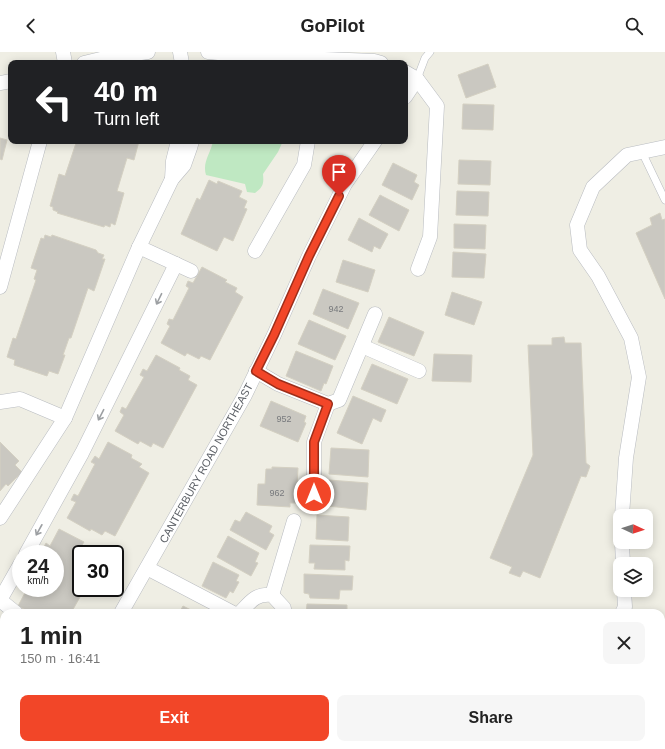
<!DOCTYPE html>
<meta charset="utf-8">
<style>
:root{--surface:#fff;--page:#f6f6f6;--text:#222;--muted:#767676;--accent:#f24628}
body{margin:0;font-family:Arial,sans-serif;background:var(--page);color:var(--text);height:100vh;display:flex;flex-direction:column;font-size:15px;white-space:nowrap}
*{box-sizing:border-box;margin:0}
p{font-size:13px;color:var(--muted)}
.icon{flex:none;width:22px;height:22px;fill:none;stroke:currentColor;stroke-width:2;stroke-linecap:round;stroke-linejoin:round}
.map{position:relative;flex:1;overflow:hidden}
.drawer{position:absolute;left:0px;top:557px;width:665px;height:140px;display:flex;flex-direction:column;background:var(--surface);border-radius:12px 12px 0 0;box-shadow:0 2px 10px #0003}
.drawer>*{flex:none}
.hud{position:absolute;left:8px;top:8px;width:400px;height:84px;border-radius:8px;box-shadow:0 2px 10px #0003;background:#202124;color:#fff;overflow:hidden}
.needle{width:26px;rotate:93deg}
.tools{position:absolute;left:613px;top:457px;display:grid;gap:8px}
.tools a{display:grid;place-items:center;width:40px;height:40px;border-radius:8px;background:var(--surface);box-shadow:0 2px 10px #0003;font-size:20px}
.speed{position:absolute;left:12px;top:493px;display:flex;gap:8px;font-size:20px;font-weight:700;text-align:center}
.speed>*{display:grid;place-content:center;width:52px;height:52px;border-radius:50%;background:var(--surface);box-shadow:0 2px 10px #0003;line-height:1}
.speed small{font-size:10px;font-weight:400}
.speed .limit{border:2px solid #111;border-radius:6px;background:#fff;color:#111}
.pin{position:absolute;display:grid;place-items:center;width:34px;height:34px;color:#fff;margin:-41px -17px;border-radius:50% 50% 50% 0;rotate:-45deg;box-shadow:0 0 4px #0007}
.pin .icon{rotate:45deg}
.me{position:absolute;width:44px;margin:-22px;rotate:0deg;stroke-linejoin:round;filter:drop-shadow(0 0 3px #0008)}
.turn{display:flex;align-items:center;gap:14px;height:84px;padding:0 20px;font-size:18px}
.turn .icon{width:52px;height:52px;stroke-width:2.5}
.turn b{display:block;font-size:28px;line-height:34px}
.round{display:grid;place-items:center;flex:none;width:42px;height:42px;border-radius:8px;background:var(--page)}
.overview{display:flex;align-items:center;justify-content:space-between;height:68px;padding:0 20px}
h1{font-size:24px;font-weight:800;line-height:30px}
.primary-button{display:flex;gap:8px;margin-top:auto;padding:8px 20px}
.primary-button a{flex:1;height:46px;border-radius:8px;background:var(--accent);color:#fff;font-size:16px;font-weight:800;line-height:46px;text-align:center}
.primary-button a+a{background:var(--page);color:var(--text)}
header{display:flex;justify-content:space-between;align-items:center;height:52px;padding:0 20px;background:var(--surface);font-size:18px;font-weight:800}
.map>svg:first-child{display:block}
.green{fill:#bfe8c2}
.building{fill:#cac8c1;stroke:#d4d0c2}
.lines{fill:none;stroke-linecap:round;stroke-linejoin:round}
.service-casing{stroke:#b9bcc1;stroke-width:8}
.minor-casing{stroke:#b9bcc1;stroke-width:15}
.tertiary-casing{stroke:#b9bcc1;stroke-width:18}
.service{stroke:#fff;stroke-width:7}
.minor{stroke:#fff;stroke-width:14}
.tertiary{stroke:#fff;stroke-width:17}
.oneway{stroke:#9da0a3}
.route-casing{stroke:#9d2e1a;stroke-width:10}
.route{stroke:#f24628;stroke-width:7}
.labels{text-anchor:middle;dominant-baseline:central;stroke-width:3;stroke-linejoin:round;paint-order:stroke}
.number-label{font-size:9px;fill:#787a7d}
.street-label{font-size:11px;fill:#5c6066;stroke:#fff}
</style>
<header><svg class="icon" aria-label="back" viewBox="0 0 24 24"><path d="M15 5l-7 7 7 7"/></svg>GoPilot<svg class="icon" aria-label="search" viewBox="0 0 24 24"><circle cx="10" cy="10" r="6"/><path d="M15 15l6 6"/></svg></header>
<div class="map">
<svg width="665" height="697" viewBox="0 0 665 697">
<rect width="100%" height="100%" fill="#efeee4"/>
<!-- green -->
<path class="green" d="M213,89H283L278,100L263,122C264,132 263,135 255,141L247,140L245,132L206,123C202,110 211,101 213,89Z"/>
<!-- building -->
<g class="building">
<polygon points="488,12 496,35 466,46 458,23"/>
<polygon points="463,52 494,53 493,78 462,77"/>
<polygon points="0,86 7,88 2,108 0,107"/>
<polygon points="70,89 139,89 134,108 127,106 117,139 124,141 115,173 111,171 110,175 105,173 104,175 57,161 58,160 53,158 53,155 50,154 59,122 65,124 76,91"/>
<polygon points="459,108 491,109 490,133 458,132"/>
<polygon points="393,111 417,123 414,130 419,133 412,148 382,133"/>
<polygon points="209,128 217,132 218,129 242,139 239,145 247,149 244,156 247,157 233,189 224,185 217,199 181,182 197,146 200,148"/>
<polygon points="457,139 489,140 488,164 456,163"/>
<polygon points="380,143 409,158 399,179 369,163"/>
<polygon points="660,161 662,168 665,167 665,247 636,181 652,173 650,166"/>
<polygon points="359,166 388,182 380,197 374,194 372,200 348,188"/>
<polygon points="454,172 486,173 485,197 454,196"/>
<polygon points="45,183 51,185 52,183 96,198 98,201 104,203 102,207 105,207 94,239 88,236 71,286 69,286 63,303 65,303 58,322 49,319 47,324 14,313 15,308 7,305 13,286 16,287 36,228 34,227 37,218 31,216 41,186 44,187"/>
<polygon points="453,200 486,202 484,226 452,225"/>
<polygon points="343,208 375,218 368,240 336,230"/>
<polygon points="202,215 227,228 225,230 237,236 235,240 243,245 210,308 201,304 199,307 187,301 185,304 161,291 170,274 167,272 169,267 173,268 189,236 186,234 188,229 193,231"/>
<polygon points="323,237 359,251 348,277 313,262"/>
<polygon points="452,240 482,250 474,273 445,263"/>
<polygon points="389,265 424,280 414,304 378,290"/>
<polygon points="309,268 346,284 335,308 298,292"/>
<polygon points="564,285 565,291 581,291 586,411 590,414 586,425 581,424 540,526 523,519 520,525 509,521 512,515 490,506 533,403 528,293 552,293 552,286"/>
<polygon points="296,299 333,314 326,332 324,331 321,339 286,324"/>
<polygon points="434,302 472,303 471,330 432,329"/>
<polygon points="156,303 180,316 179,318 190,324 188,328 197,333 163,396 153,391 151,395 140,389 138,392 115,379 124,363 120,360 122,355 126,357 144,325 140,323 143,317 147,319"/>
<polygon points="372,312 408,327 397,352 361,337"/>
<polygon points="353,344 386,358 381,370 373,366 362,392 337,381"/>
<polygon points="271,349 306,364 304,370 306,371 298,390 260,374"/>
<polygon points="0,390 19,409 15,413 22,420 8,434 6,432 0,439"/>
<polygon points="108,390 132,403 131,406 142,412 139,415 149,421 115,484 105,479 102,483 91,477 90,479 67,466 76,450 71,448 74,442 78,444 95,412 91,410 95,404 99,407"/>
<polygon points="331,396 369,398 368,425 329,422"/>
<polygon points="272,415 298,416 296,451 290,451 290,455 257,453 258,432 265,432 266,417 272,417"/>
<polygon points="329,428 368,431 366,458 327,454"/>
<polygon points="246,460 272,474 269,480 274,483 266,498 230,478 235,468 240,470"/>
<polygon points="317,463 349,465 348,489 316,487"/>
<polygon points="59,477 84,490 82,493 93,499 91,502 81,502 81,536 85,536 71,561 32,561 18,554 27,537 25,536 55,536 55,502 46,502 47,499 43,497 46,491 50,494"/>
<polygon points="228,484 259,501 255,510 258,511 251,524 217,505"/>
<polygon points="310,493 350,494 349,509 345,508 345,518 314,517 315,511 309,511"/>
<polygon points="213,510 239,523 236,529 239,530 233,541 230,539 226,546 202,534"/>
<polygon points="304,522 353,524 352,538 340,538 339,547 310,546 309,542 304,541"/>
<polygon points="307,552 347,553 347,561 306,561"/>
<polygon points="183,554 197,561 179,561"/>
</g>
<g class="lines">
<!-- service casing -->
<g class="service-casing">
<g id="service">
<polyline points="417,27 425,6 430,0"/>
<polyline points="642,100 665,148"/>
</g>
</g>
<!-- minor casing -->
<g class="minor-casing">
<g id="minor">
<polyline points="63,0 65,11"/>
<polyline points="180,0 182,11"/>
<polyline points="208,0 250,4 374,9 381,11"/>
<polyline points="84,11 105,6 148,0"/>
<polyline points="405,20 417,27 437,54 430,185 418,217"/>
<polyline points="0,31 11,29"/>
<polyline points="405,45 417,27"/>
<polyline points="172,127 173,109 178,89"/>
<polyline points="139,195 191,219"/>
<polyline points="255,199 304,113 308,89"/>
<polyline points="0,235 40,89"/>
<polyline points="362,294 419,319"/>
<polyline points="256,319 278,332 328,352 339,348 375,262"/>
<polyline points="0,350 20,347 65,366"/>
<polyline points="314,442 314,390 328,352"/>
<polyline points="622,464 626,406 639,325 631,286 598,224 580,198 577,173 593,135 627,103 665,95"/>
<polyline points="0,466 65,366 139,195 172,127 184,113 190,96 192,89"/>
<polyline points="622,490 623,512"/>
<polyline points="26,502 82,401 176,212"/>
<polyline points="147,516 233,561"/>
<polyline points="272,543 294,469"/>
<polyline points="0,548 21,511"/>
<polyline points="0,548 16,561"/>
<polyline points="121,561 245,343 274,283 309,204 345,132 375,89"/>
<path d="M240,561C250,550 256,541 272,543L284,556V561"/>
<polyline points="622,561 625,555 624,538"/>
<polyline points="87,693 88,697"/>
<polyline points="39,697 43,693"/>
<polyline points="399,697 399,693"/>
<polyline points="430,697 431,693"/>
<polyline points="657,697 657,693"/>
</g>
</g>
<!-- tertiary casing -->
<g class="tertiary-casing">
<g id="tertiary">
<polyline points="661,683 665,682"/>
<polyline points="577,697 598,693"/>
</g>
</g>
<!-- service -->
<use href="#service" class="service"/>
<!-- minor -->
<use href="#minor" class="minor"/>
<!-- tertiary -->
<use href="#tertiary" class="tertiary"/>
</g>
<!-- one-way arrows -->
<defs><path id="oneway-shaft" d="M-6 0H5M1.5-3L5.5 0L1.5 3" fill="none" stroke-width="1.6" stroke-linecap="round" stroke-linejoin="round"/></defs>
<g class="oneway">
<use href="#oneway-shaft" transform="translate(159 247) rotate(116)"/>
<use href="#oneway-shaft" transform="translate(101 363) rotate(117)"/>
<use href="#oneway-shaft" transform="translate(39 478) rotate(119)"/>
</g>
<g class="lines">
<!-- route casing -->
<g class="route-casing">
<polyline id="route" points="314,442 314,390 328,352 278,332 256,319 274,283 309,204 339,144"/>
</g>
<!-- route -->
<use href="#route" class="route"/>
</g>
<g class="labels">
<!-- number labels -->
<g class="number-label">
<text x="336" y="257">942</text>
<text x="284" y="367">952</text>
<text x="277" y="441">962</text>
</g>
<!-- street labels -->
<g class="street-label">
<text transform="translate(206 411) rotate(-61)">CANTERBURY ROAD NORTHEAST</text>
</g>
</g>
</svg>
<div class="tools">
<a><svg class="needle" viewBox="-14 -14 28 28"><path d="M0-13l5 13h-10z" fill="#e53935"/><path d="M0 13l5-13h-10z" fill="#767676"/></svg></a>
<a><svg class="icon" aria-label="layers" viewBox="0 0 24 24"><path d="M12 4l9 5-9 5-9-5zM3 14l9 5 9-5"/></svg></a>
</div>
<div class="speed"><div>24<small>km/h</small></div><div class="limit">30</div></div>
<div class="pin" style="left:339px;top:144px;background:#d93025"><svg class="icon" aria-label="arrive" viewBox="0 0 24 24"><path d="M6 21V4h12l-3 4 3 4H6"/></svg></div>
<svg class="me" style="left:314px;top:442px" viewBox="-20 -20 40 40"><circle r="17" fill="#f24628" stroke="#fff" stroke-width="3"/><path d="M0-11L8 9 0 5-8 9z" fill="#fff"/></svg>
<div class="hud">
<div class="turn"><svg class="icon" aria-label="left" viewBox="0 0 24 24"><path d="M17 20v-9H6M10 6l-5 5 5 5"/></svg><div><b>40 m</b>Turn left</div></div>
</div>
<section class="drawer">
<div class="overview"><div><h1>1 min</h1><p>150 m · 16:41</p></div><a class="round"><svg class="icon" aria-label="close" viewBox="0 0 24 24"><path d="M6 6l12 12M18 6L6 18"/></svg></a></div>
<div class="primary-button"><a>Exit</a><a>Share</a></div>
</section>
</div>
